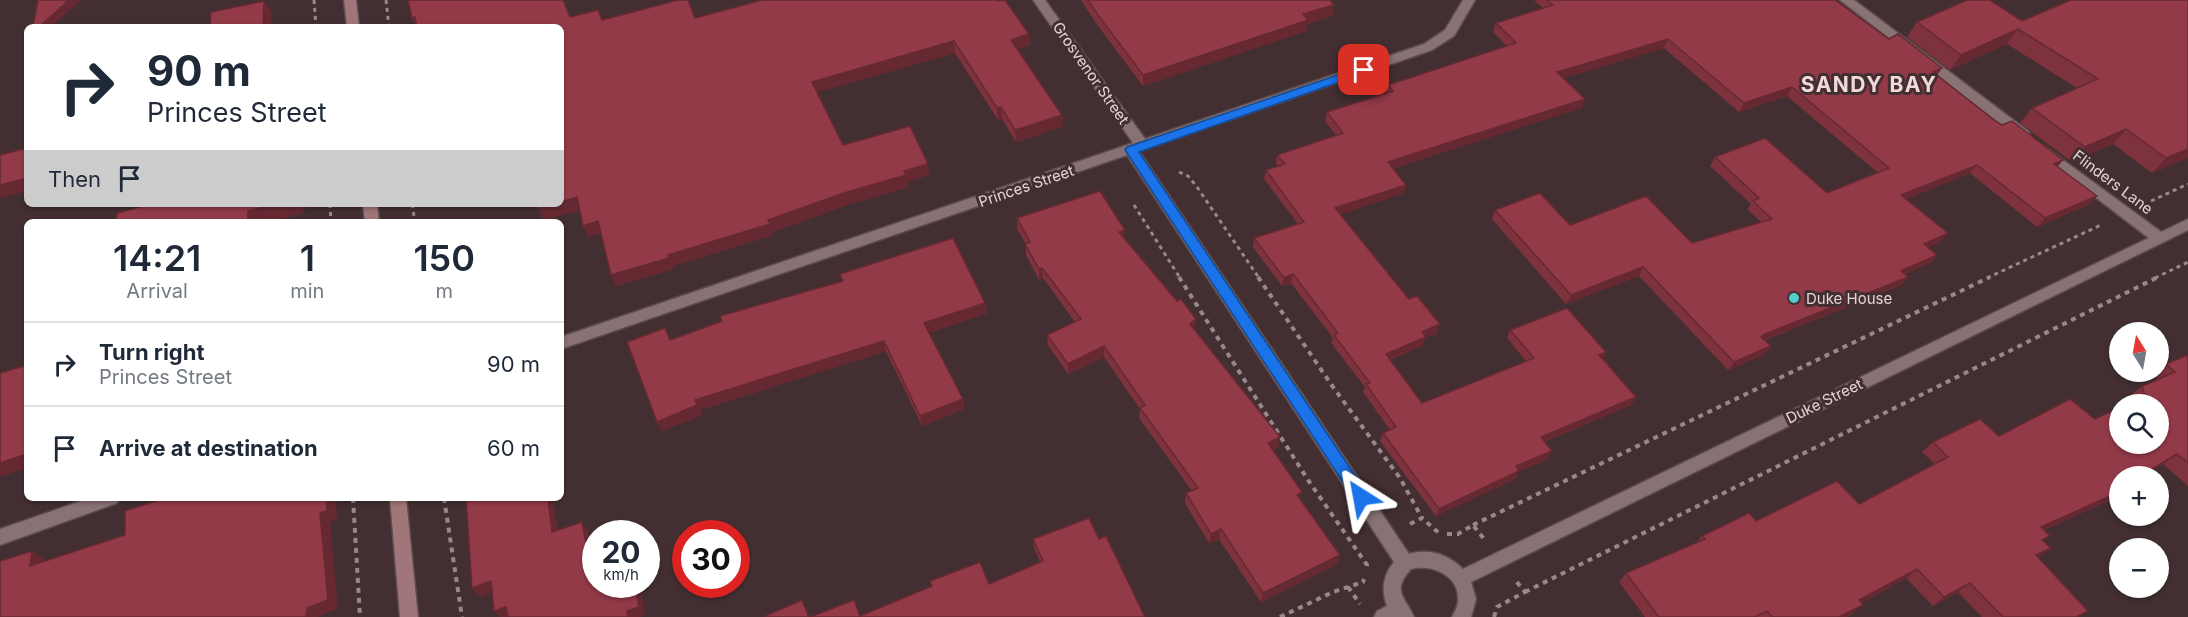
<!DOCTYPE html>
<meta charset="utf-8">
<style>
:root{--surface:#fff;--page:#f6f6f7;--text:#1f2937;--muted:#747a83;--line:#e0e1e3}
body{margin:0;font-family:Inter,sans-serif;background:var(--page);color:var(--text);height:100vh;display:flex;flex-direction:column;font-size:22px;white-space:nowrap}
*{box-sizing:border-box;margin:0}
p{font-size:20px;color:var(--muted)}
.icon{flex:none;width:33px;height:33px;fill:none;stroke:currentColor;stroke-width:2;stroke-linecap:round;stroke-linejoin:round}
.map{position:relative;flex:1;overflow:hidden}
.side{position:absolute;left:24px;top:219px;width:540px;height:282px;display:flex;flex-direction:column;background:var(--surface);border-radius:9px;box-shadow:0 2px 4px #0004}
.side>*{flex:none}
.top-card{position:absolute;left:24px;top:24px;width:540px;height:183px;border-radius:9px;box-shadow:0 2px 4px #0004;background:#fff;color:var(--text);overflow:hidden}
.needle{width:39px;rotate:349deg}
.tools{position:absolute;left:2109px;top:322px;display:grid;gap:12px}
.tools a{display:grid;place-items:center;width:60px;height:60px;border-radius:50%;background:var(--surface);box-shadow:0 2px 4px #0004;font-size:30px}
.speed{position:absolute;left:582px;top:520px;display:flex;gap:12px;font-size:30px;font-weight:700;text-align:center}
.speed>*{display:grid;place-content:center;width:78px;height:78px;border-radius:50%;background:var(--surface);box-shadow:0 2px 4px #0004;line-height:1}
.speed small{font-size:15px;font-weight:400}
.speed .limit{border:9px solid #d22;background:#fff;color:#111}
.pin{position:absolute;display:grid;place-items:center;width:51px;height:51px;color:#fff;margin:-26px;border-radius:12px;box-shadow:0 3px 9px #0006}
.me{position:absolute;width:66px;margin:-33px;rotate:326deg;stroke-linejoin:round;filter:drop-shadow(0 0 4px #0008)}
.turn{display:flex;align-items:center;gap:21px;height:126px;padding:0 24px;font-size:27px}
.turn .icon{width:78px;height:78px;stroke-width:2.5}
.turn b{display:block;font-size:42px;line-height:51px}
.then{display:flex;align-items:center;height:57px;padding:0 24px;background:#0003;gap:12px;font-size:22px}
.eta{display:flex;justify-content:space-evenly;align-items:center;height:102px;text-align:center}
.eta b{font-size:36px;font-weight:600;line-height:42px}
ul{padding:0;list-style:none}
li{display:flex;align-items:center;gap:18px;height:84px;padding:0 24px;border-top:2px solid var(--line)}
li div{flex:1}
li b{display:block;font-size:22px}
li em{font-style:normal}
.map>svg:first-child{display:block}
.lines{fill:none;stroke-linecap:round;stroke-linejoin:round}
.lane-casing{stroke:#5d4c4e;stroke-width:3}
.street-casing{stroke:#5d4c4e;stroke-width:3}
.secondary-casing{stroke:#5d4c4e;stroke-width:3}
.path-far1{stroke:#99888a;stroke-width:3;stroke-dasharray:4 4;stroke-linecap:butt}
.path{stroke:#99888a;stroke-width:4;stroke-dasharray:5 5;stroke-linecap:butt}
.lane{fill:#887273;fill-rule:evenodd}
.street{fill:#887273;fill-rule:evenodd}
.secondary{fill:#a0767a;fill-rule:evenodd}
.wall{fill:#7e323e}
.shaded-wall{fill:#662932}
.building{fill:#923a48;stroke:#662932;stroke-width:1.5}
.route{fill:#1a73e8;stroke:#114b97;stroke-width:1.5}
.poi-dot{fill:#53cdca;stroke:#432f31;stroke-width:2}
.labels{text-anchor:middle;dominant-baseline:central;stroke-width:6;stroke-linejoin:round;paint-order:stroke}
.street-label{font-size:15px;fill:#e2d5d6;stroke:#432f31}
.poi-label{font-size:15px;fill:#e2d5d6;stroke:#432f31;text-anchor:start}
.district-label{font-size:21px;font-weight:bold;letter-spacing:1.5px;fill:#f3d9db;stroke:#432f31}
</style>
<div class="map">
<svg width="2188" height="617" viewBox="0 0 2188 617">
<rect width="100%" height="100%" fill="#432f31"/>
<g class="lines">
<!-- lane casing -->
<g class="lane-casing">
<g id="lane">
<polygon points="1840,0 1854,0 2028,131 2030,134 2028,137 2018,137"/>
<polygon points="2044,146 2164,234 2166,238 2164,242 2154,242 2039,154 2037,151 2039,148"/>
</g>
</g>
<!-- street casing -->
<g class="street-casing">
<g id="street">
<path d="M1033,0H1045L1145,139L1424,44L1445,30L1463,0H1475L1454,36L1432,50L1139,151L1409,554C1429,548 1448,554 1463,569L2188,219V230L1471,582L1476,599L1471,617H1452C1455,611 1459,605 1458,598C1458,574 1430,564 1411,569C1391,591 1405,597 1414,617H1374L1377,611L1387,606C1381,589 1383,576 1394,562L1127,155L561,349V337L1133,143Z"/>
<polygon points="90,498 119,498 117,503 0,545 0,529"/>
</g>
</g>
<!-- secondary casing -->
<g class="secondary-casing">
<g id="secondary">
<polygon points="344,0 356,0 359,27 347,27"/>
<polygon points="363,204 377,204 379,222 365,222"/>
<polygon points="390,498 406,498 418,617 400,617"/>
</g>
</g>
<!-- path-far1 -->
<g class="path-far1">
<polyline points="314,0 316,27"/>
<polyline points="386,0 389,27"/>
<polyline points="1179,172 1188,176 1197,187 1259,278"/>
<polyline points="2151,201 2188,184"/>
<polyline points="330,204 331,222"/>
<polyline points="412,204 415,222"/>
<polyline points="1134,205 1180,278"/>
<polyline points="1987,278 2101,225"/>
<polyline points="2155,278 2188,262"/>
</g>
<!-- path -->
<g class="path">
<polyline points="1179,277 1308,480 1367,565 1366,569"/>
<polyline points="1258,277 1333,387 1400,478 1422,518"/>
<polyline points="353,498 360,617"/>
<polyline points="444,498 462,617"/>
<polyline points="1410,524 1422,518 1440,534"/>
<polyline points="1473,525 1990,277"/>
<polyline points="1447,534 1458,534 1473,525 1484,539"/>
<polyline points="1348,587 1360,604"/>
<polyline points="1525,592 2158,277"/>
<polyline points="1280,617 1333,592 1363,582 1364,579"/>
<polyline points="1494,617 1497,607 1525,592 1516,581"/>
</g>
<!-- lane -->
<use href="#lane" class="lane"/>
<!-- street -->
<use href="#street" class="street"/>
<!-- secondary -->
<use href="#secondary" class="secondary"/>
</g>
<!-- wall -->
<g class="wall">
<polygon points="564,0 570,17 598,10 602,20 695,18 1029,34 1030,45 1018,49 1062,115 1063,126 1016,142 1002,119 998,120 955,53 817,92 843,145 929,175 907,182 908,187 847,205 772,232 773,235 673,266 673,269 616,286 601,233 588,237 579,210 544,220 538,209 561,204 416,27 412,18"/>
<polygon points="1081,0 1330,0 1334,5 1332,16 1308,24 1306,31 1143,86 1098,26"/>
<polygon points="1534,0 1835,0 1889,39 1942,68 1937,75 1995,121 2097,196 2088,205 2037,227 1970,173 1906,199 1948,233 1940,242 1928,247 1937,255 1930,263 1905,274 1908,277 1901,285 1765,340 1771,346 1765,354 1728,370 1639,276 1566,304 1492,219 1495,210 1570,225 1692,243 1761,222 1747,209 1751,204 1710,166 1715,157 1827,193 1877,172 1787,96 1739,112 1664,48 1563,78 1585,99 1581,108 1393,168 1404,193 1340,214 1437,333 1425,338 1423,345 1390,360 1422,403 1526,361 1507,338 1510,330 1606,352 1603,358 1636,397 1631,405 1544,442 1548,459 1519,471 1515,479 1436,516 1380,441 1383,433 1390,430 1363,392 1365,387 1331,343 1333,338 1291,283 1282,286 1253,247 1254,238 1298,224 1264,179 1266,170 1278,166 1276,164 1277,155 1336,135 1325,121 1327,112 1385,93 1388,85 1507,46 1493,32 1496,23 1543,8"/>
<polygon points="2188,0 2188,158 2152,173 2113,144 2072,162 2020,123 2032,108 2077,88 2007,44 1950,70 1907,37 1917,22 2022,21"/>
<polygon points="1017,218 1125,230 1124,238 1195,329 1194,330 1280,437 1278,447 1272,450 1300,498 1340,555 1337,564 1261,602 1219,539 1209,543 1185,503 1186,493 1192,491 1139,418 1140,409 1104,357 1068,374 1048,345 1047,335 1075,322 1043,278 1039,280 1026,255 1026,244 1017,229"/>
<polygon points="840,274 985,303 987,313 929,333 963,399 964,409 922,426 886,351 700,410 702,415 662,431 842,281"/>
<polygon points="2188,355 2188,486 2163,464 2119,491 2106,502 2044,530 2044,541 2051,548 2038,557 2079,617 1982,617 1958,592 1933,606 1906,578 1861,603 1852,614 1846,617 1645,617 1619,582 1626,573 1697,542 1702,536 1756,521 1859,504 1935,464 1922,452 1933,442 1999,436 2095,419 2131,402 2129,397 2142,386 2158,379 2153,375 2158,372 2158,371 2166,364"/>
<polygon points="1033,539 1099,539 1145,617 860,616 932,586 930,581 989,584 1040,562 1034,548"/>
</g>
<!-- shaded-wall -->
<g class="shaded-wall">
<polygon points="69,0 81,0 51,27 39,27"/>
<polygon points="264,1 272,12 271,27 263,27"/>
<polygon points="1334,5 1332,16 1308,24 1306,31 1143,86 1143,75 1303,14"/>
<polygon points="415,17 416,27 412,18"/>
<polygon points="2018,29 2007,44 1950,70 1961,55"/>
<polygon points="1029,34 1030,45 1012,51 1011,40"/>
<polygon points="1668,39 1664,48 1554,81 1557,72"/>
<polygon points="954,41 955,53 815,93 812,82"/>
<polygon points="1942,68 1936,76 1933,72"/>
<polygon points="1792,87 1787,96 1739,112 1744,103"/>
<polygon points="1585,99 1581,108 1386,171 1388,162"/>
<polygon points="1001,107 1002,119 998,120 997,108"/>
<polygon points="1062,115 1063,126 1016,142 1015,130"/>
<polygon points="2126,129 2113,144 2072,162 2085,147"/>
<polygon points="2188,149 2188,158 2152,173 2166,158"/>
<polygon points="2063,160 2056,169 2054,164"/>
<polygon points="928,164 929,175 907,182 908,187 847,205 772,232 773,235 673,266 673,269 616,286 611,275 768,220 904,171"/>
<polygon points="1977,165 1970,173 1895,204 1901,195"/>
<polygon points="27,178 27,191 0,198 0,185"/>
<polygon points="1406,185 1404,193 1333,217 1335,208"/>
<polygon points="2097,196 2088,205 2037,227 2045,218"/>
<polygon points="577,197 582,209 544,220 538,209 554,204 561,204 561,202"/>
<polygon points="276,204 309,204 301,214 269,222 248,222 248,211"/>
<polygon points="598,221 604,232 588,237 583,226"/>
<polygon points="1125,230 1124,241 1119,232"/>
<polygon points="1948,233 1940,242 1917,252 1924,244"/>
<polygon points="1937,255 1930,263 1894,279 1901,271"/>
<polygon points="1643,267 1639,276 1566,304 1571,295"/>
<polygon points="1042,268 1043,278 1039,280 1039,269"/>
<polygon points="1293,274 1291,283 1282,286 1284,278"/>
<polygon points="1908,277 1901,285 1759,342 1761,337 1765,334"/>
<polygon points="985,303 987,313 926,334 924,323"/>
<polygon points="1196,319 1195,329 1189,335 1190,324"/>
<polygon points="1440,324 1437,333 1425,338 1423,345 1383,362 1386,354 1422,332"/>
<polygon points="884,341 886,351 700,410 702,415 662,431 657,422 695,400"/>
<polygon points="1104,346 1104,357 1068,374 1068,364"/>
<polygon points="1771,346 1765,354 1728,370 1734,362"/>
<polygon points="1606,352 1602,360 1599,355"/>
<polygon points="1636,397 1631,405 1536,445 1541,437"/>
<polygon points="963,399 964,409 922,426 920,416"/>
<polygon points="1280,437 1278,447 1265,453 1268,443"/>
<polygon points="1552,451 1548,459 1519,471 1515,479 1436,516 1439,509 1516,466"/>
<polygon points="27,454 27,468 0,477 0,463"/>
<polygon points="2177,454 2163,464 2143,477 2139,477"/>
<polygon points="2120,489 2120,491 2115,494 2119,492 2106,502 2028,537 2041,527"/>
<polygon points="327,498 336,498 337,520 330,522 338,608 318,617 306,617 320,513"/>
<polygon points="548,498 553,498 559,541 552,532"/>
<polygon points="582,522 588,531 592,552 586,543"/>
<polygon points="1221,529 1219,539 1209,543 1211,534"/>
<polygon points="2051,548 2038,557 2036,555"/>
<polygon points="32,551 45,560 44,575 30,566"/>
<polygon points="1340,555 1337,564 1261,602 1263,593"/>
<polygon points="1917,569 1906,578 1849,609 1859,600"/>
<polygon points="491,581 498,590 480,597 472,588"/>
<polygon points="1970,583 1958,592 1933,606 1944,597"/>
<polygon points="635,585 640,585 645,615 640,617 628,617 627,611"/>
<polygon points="1863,605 1852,614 1846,617 1839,617"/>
<polygon points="506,607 509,617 500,617 494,611"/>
</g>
<!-- building -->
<g class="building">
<polygon points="38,0 69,0 39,27 33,27"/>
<polygon points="408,0 563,0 570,17 598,10 602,20 678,0 688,0 695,18 762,0 997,0 998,1 1005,0 1029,34 1011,40 1062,115 1015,130 1001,107 997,108 954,41 812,82 843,145 910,126 928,164 904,171 906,175 844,193 768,220 770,224 668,255 669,258 611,275 598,221 583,226 577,197 561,202 561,27 417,27 415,17 412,18"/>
<polygon points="1088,0 1330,0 1334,5 1303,14 1308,20 1143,75 1098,15"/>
<polygon points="1547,0 1835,0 1889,39 1898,34 1942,68 1933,72 1995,121 2002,125 2012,121 2063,160 2054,164 2097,196 2045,218 1977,165 1901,195 1948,233 1924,244 1937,255 1901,271 1908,277 1765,334 1761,337 1771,346 1734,362 1643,267 1571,295 1495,210 1540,193 1570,225 1646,196 1692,243 1772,219 1753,201 1759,198 1715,157 1765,138 1827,193 1889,168 1792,87 1744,103 1668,39 1557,72 1585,99 1388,162 1406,185 1335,208 1409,299 1417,296 1440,324 1422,332 1426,337 1386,354 1422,403 1534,358 1510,330 1567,308 1606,352 1599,355 1636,397 1541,437 1552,451 1516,466 1519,471 1439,509 1383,433 1396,427 1366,384 1370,383 1334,335 1338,333 1293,274 1284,278 1254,238 1304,222 1266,170 1285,164 1277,155 1343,133 1327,112 1393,91 1388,85 1516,43 1496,23 1553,5"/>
<polygon points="1967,0 1990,0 2022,21 2071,0 2188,0 2188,149 2166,158 2126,129 2085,147 2032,108 2098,79 2018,29 1961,55 1917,22"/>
<polygon points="264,1 263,27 210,27 211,12"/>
<polygon points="27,148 27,178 0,185 0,155"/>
<polygon points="1100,191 1125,230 1119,232 1177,301 1181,299 1196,319 1190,324 1280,437 1268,443 1302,492 1297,495 1340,555 1263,593 1221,529 1211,534 1186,493 1198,488 1140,408 1145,405 1104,346 1068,364 1047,335 1081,319 1042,268 1039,269 1025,244 1030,242 1017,218"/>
<polygon points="151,204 276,204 248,211 248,222 114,222 116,221 117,213"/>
<polygon points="537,204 554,204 538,209"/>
<polygon points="953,238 985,303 924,323 963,399 920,416 884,341 695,400 697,405 657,422 627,342 665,328 670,340 722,321 720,316 843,281 840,274"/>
<polygon points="2188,355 2188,463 2177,454 2139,477 2120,477 2120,489 2118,490 2119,492 2041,527 2050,536 2042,540 2051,548 2036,555 2088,611 2076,617 2003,617 1970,583 1944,597 1917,569 1859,600 1863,605 1839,617 1772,617 1767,611 1755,617 1659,617 1626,573 1705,539 1702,536 1749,513 1756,521 1837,481 1859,504 1948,457 1933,442 1980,419 1999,436 2070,399 2095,419 2120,407 2120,444 2158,444 2158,405 2125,405 2145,395 2142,386 2175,372 2166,364"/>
<polygon points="27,365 27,454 0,463 0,373"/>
<polygon points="165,498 327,498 327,511 320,513 328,600 307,608 306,617 0,617 0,561 32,551 30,566 125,535 125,511"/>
<polygon points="466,498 548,498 552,532 582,522 586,543 596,539 596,585 635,585 639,607 627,611 628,617 508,617 506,607 494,611 491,581 472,588"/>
<polygon points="1089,518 1099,539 1106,536 1145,617 810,617 854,600 860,616 932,586 930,581 980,562 989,584 1043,561 1033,539"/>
<polygon points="625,529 626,534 611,534"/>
<polygon points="802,600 809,617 765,617 765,616"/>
</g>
<!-- route -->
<polygon class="route" points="1364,66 1370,70 1368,72 1139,152 1366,492 1369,497 1366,502 1361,504 1356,502 1125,150 1127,147"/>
<!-- markers -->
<circle class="poi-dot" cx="1794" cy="298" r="6"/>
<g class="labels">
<!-- street labels -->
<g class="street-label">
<text transform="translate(1091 73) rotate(55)">Grosvenor Street</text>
<text transform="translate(2113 182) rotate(37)">Flinders Lane</text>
<text transform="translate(1026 186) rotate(-19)">Princes Street</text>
<text transform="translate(1824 401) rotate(-26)">Duke Street</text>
</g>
<!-- poi labels -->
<g class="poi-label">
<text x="1806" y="298">Duke House</text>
</g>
<!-- district labels -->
<g class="district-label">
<text x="1869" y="84">SANDY BAY</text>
</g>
</g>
</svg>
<div class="tools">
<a><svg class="needle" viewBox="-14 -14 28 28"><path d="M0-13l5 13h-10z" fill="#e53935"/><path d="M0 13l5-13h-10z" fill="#747a83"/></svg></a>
<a><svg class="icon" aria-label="search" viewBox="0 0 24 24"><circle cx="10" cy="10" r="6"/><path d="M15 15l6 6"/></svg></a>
<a>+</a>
<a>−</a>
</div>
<div class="speed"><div>20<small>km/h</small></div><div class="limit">30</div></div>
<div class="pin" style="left:1364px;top:70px;background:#d93025"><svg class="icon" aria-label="arrive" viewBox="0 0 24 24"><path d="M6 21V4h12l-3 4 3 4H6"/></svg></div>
<svg class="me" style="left:1361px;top:497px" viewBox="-20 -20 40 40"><path d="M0-17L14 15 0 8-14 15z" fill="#1a73e8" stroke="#fff" stroke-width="4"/></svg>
<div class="top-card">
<div class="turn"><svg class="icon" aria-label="right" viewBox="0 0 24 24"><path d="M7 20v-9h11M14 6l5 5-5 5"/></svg><div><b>90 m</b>Princes Street</div></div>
<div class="then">Then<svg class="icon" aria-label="arrive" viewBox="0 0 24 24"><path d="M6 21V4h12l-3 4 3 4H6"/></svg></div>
</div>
<section class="side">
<div class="eta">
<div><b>14:21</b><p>Arrival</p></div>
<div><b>1</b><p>min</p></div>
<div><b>150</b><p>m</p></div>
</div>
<ul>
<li><svg class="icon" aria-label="right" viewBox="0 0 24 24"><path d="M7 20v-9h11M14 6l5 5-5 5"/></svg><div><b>Turn right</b><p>Princes Street</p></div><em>90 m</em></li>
<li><svg class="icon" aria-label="arrive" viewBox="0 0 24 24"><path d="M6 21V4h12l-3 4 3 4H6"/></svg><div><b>Arrive at destination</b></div><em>60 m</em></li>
</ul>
</section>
</div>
